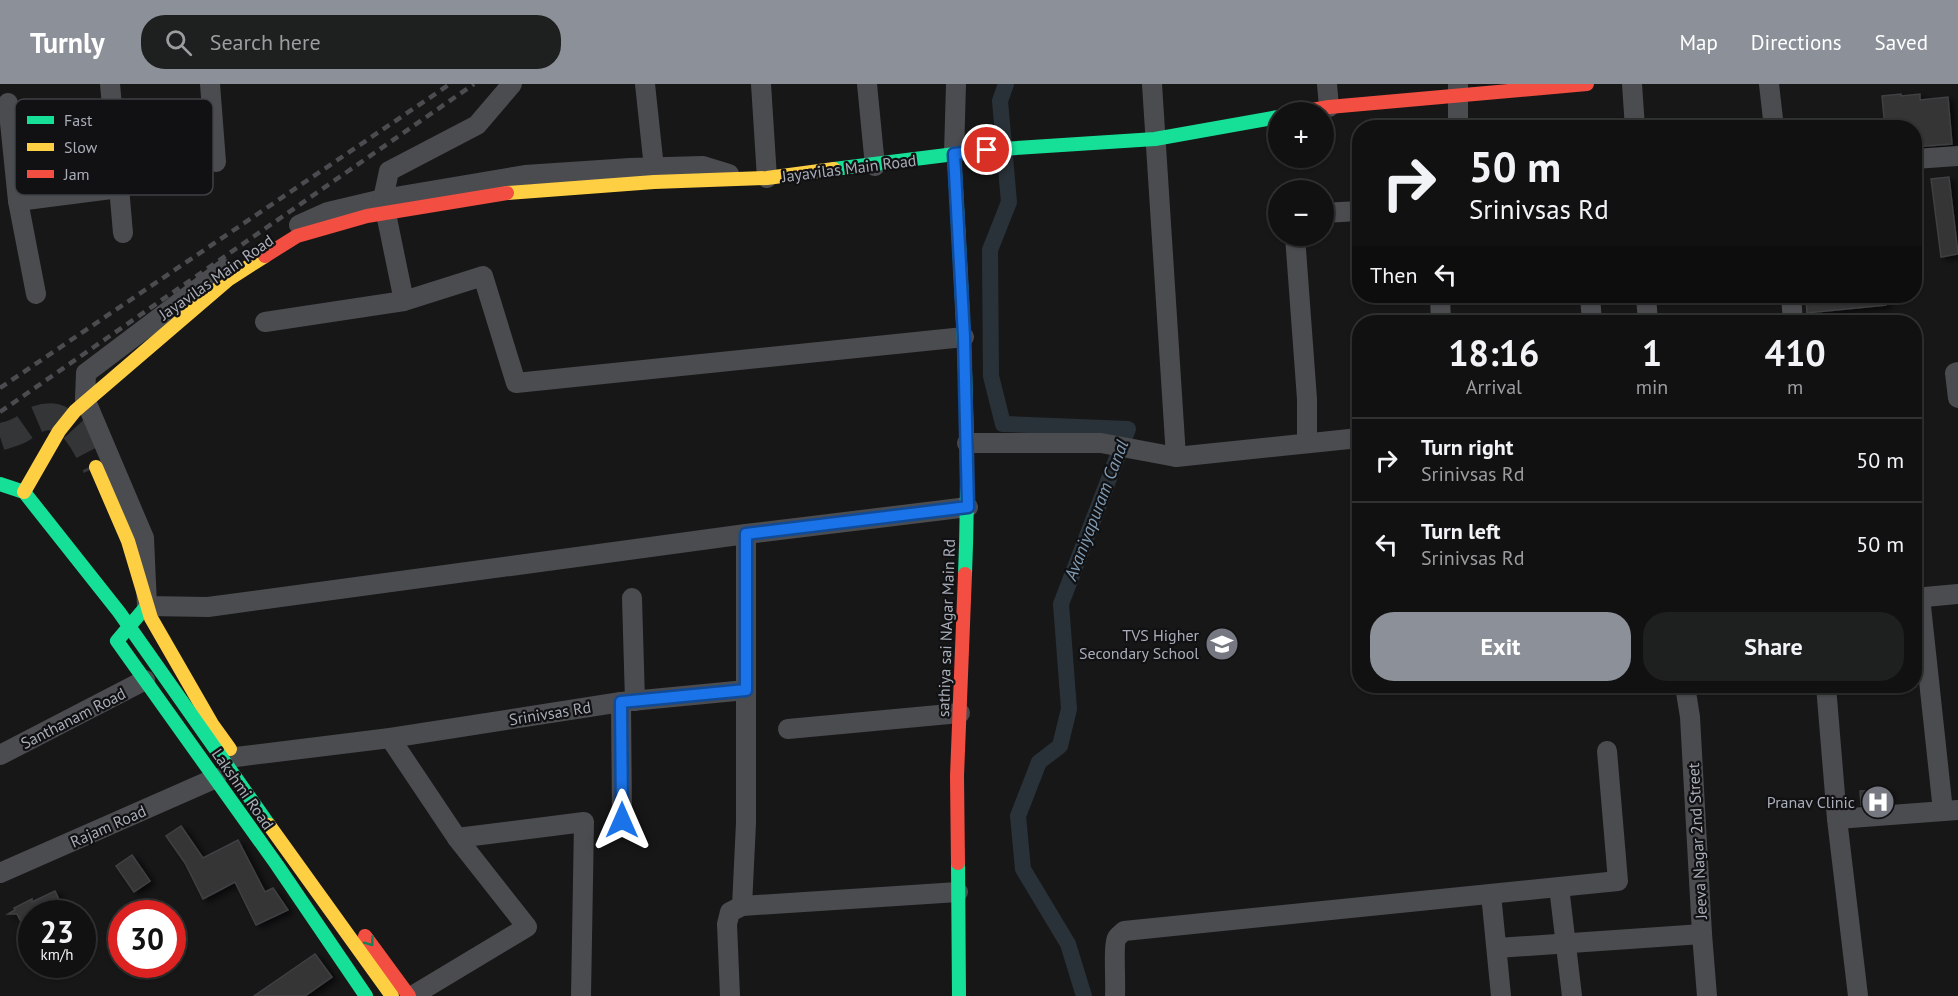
<!DOCTYPE html>
<meta charset="utf-8">
<style>
:root{--surface:#111;--page:#1e1f1f;--text:#f1f3f6;--muted:#9c9d9f;--line:#303131;--accent:#8c9099}
body{margin:0;font-family:"PT Sans",sans-serif;background:var(--page);color:var(--text);height:100vh;display:flex;flex-direction:column;font-size:22px;white-space:nowrap}
*{box-sizing:border-box;margin:0}
p{font-size:20px;color:var(--muted)}
.icon{flex:none;width:33px;height:33px;fill:none;stroke:currentColor;stroke-width:2;stroke-linecap:round;stroke-linejoin:round}
.map{position:relative;flex:1;overflow:hidden}
.details{position:absolute;left:1352px;top:231px;width:570px;height:378px;display:flex;flex-direction:column;background:var(--surface);border-radius:24px;box-shadow:0 2px 4px #0004,0 0 0 2px var(--line)}
.details>*{flex:none}
.guide{position:absolute;left:1352px;top:36px;width:570px;height:183px;border-radius:24px;box-shadow:0 2px 4px #0004,0 0 0 2px var(--line);background:#111;color:var(--text);overflow:hidden}
.controls{position:absolute;left:1268px;top:18px;display:grid;gap:12px}
.controls a{display:grid;place-items:center;width:66px;height:66px;border-radius:50%;background:var(--surface);box-shadow:0 2px 4px #0004,0 0 0 2px var(--line);font-size:30px}
.speed{position:absolute;left:18px;top:816px;display:flex;gap:12px;font-size:30px;font-weight:700;text-align:center}
.speed>*{display:grid;place-content:center;width:78px;height:78px;border-radius:50%;background:var(--surface);box-shadow:0 2px 4px #0004,0 0 0 2px var(--line);line-height:1}
.speed small{font-size:15px;font-weight:400}
.speed .limit{border:9px solid #d22;background:#fff;color:#111}
.pin{position:absolute;display:grid;place-items:center;width:51px;height:51px;color:#fff;margin:-26px;border:3px solid #fff;border-radius:50%;box-shadow:0 2px 6px #0007}
.me{position:absolute;width:66px;margin:-33px;rotate:0deg;stroke-linejoin:round;filter:drop-shadow(0 0 4px #0008)}
.turn{display:flex;align-items:center;gap:21px;height:126px;padding:0 18px;font-size:27px}
.turn .icon{width:78px;height:78px;stroke-width:2.5}
.turn b{display:block;font-size:42px;line-height:51px}
.then{display:flex;align-items:center;height:57px;padding:0 18px;background:#0003;gap:12px;font-size:22px}
.eta{display:flex;justify-content:space-evenly;align-items:center;height:102px;text-align:center}
.eta b{font-size:36px;font-weight:700;line-height:42px}
.primary-button{display:flex;gap:12px;margin-top:auto;padding:12px 18px}
.primary-button a{flex:1;height:69px;border-radius:24px;background:var(--accent);color:#fff;font-size:24px;font-weight:700;line-height:69px;text-align:center}
.primary-button a+a{background:var(--page);color:var(--text)}
ul{padding:0;list-style:none}
li{display:flex;align-items:center;gap:18px;height:84px;padding:0 18px;border-top:2px solid var(--line)}
li div{flex:1}
li b{display:block;font-size:22px}
li em{font-style:normal}
header{display:flex;align-items:center;gap:36px;box-sizing:border-box;height:84px;padding:0 30px;background:var(--accent);color:#fff}
header strong{font-size:28px}
nav{display:flex;gap:33px;margin-inline-start:auto;font-size:21px}
.search{width:420px;height:54px;background:var(--page);display:flex;align-items:center;gap:15px;box-sizing:border-box;padding:0 21px;border-radius:24px;color:var(--muted);font-size:22px}
.map>svg:first-child{display:block}
.lines{fill:none;stroke-linecap:round;stroke-linejoin:round}
.canal{stroke:#2a3239;stroke-width:16}
.building{fill:#353536;stroke:#3f4043;stroke-width:1.5;filter:url(#shadow)}
.secondary-tunnel{stroke:#343537;stroke-width:27;stroke-dasharray:27 14;stroke-linecap:butt}
.street{stroke:#4b4c50;stroke-width:20}
.fast{stroke:#16e098;stroke-width:14}
.slow{stroke:#ffcf43;stroke-width:14}
.jam{stroke:#f24e42;stroke-width:14}
.rail{stroke:#4b4c4f;stroke-width:4.5;stroke-dasharray:8 6;stroke-linecap:butt}
.fast-bridge{stroke:#16e098;stroke-width:14}
.slow-bridge{stroke:#ffcf43;stroke-width:14}
.jam-bridge{stroke:#f24e42;stroke-width:14}
.oneway{stroke:#14835c}
.route-casing{stroke:#114b97;stroke-width:15}
.route{stroke:#1a73e8;stroke-width:10}
.labels{text-anchor:middle;dominant-baseline:central;stroke-width:4.5;stroke-linejoin:round;paint-order:stroke}
.street-label{font-size:16px;fill:#a8adb8;stroke:#111113}
.poi-label{font-size:16px;fill:#a8adb8;stroke:#111113;text-anchor:end}
.water-label{font-size:18px;font-style:italic;fill:#7f9bb3;stroke:#111113}
.key{fill:#111113;stroke:#3e4045;stroke-width:1.5}
.key-label{font-size:16px;fill:#a8adb8}
</style>
<header>
<strong>Turnly</strong>
<div class="search"><svg class="icon" aria-label="search" viewBox="0 0 24 24"><circle cx="10" cy="10" r="6"/><path d="M15 15l6 6"/></svg>Search here</div>
<nav><a>Map</a><a>Directions</a><a>Saved</a></nav>
</header>
<div class="map">
<svg width="1958" height="912" viewBox="0 0 1958 912">
<defs>
<filter id="shadow"><feDropShadow dx="5" dy="3" stdDeviation="3" flood-color="#0009"/></filter>
</defs>
<rect width="100%" height="100%" fill="#171717"/>
<g class="lines">
<!-- canal -->
<polyline class="canal" points="1006,0 1000,17 1009,118 990,166 991,292 1003,340 1128,345 1061,520 1069,625 1060,662 1039,678 1018,732 1023,785 1068,860 1084,912"/>
</g>
<!-- building -->
<g class="building">
<polygon points="1901,10 1901,12 1920,10 1920,16 1948,13 1952,60 1914,63 1914,44 1885,44 1882,12"/>
<polygon points="1949,93 1958,170 1941,173 1931,95"/>
<polygon points="1806,212 1885,212 1886,221 1807,229"/>
<polygon points="1888,706 1889,719 1861,721 1860,707"/>
<polygon points="181,742 203,774 238,756 265,808 273,804 288,826 256,841 235,798 203,815 185,779 166,752"/>
<polygon points="132,771 150,797 134,808 116,782"/>
<polygon points="55,807 66,830 32,830 32,859 17,830 8,830 15,826 14,824 32,815 32,818"/>
<polygon points="315,870 332,893 305,912 254,912"/>
</g>
<g class="lines">
<!-- secondary-tunnel -->
<path class="secondary-tunnel" d="M0,353C6,351 12,350 18,347C25,344 30,338 38,335C69,323 85,361 96,383"/>
<!-- street -->
<g class="street">
<polyline points="110,0 123,149"/>
<polyline points="210,0 216,78"/>
<polyline points="645,0 654,84"/>
<polyline points="761,0 767,94"/>
<polyline points="867,0 875,82"/>
<polyline points="1152,0 1176,373"/>
<polyline points="1327,0 1329,23"/>
<polyline points="1458,0 1458,44"/>
<polyline points="1632,0 1635,44"/>
<polyline points="1769,0 1774,44"/>
<polyline points="8,19 18,117"/>
<polyline points="954,70 956,0"/>
<polyline points="1914,75 1958,72"/>
<polyline points="1323,129 1359,127"/>
<polyline points="299,141 328,128 383,115 525,91 630,84 703,82 729,90"/>
<polyline points="1295,152 1307,315 1307,359"/>
<polyline points="224,185 86,289 85,315 144,454 147,522 208,523 746,450 968,423"/>
<polyline points="36,210 18,117 119,104"/>
<polyline points="1440,212 1441,238"/>
<polyline points="1590,212 1592,238"/>
<polyline points="1646,212 1648,238"/>
<polyline points="1791,212 1793,238"/>
<polyline points="404,217 383,115 389,87 477,41 512,0"/>
<polyline points="265,238 404,217 483,192 516,299 964,253"/>
<polyline points="1958,288 1955,289 1958,314"/>
<polyline points="967,359 1101,359 1176,373 1359,354"/>
<polyline points="1920,513 1943,727"/>
<polyline points="632,514 635,617"/>
<polyline points="1914,514 1958,510"/>
<polyline points="1685,602 1690,633 1702,850 1707,912"/>
<polyline points="1826,602 1837,735 1858,912"/>
<polyline points="621,618 622,736"/>
<polyline points="788,645 960,629"/>
<polyline points="390,654 457,754 527,843 412,912"/>
<polyline points="0,671 145,596"/>
<polyline points="236,673 390,654 621,618 746,606"/>
<polyline points="1837,735 1958,726"/>
<polyline points="457,754 584,738 581,912"/>
<polyline points="0,789 216,694"/>
<polyline points="1559,803 1572,912"/>
<polyline points="1491,810 1501,912"/>
<polyline points="742,822 746,739 746,450"/>
<polyline points="1497,864 1702,850"/>
<polyline points="730,912 727,840 730,828 742,822 958,808"/>
<path d="M1115,912C1116,901 1113,860 1117,854C1117,853 1123,848 1124,847L1618,797L1607,667"/>
</g>
<!-- fast -->
<g class="fast">
<path d="M954,70C962,210 971,350 965,490"/>
<polyline points="834,85 987,66 1155,55 1278,33"/>
<polyline points="144,525 117,557 277,781 366,912"/>
<polyline points="958,779 959,912"/>
</g>
<!-- slow -->
<g class="slow">
<polyline points="507,109 654,98 767,94 834,85"/>
<polyline points="96,383 128,457 151,534 212,640 230,665"/>
</g>
<!-- jam -->
<g class="jam">
<polyline points="1300,28 1329,23 1587,0"/>
<polyline points="958,779 957,692 965,490"/>
<polyline points="365,852 409,912"/>
</g>
<!-- rail -->
<g class="rail">
<polyline points="0,304 450,0"/>
<polyline points="0,328 474,0"/>
</g>
<!-- fast-bridge -->
<polyline class="fast-bridge" points="0,400 24,408 119,528 269,741"/>
<!-- slow-bridge -->
<g class="slow-bridge">
<polyline points="24,408 59,347 75,327 229,195 265,172"/>
<polyline points="269,741 392,912"/>
</g>
<!-- jam-bridge -->
<polyline class="jam-bridge" points="265,172 297,152 367,132 507,109"/>
</g>
<!-- one-way arrows -->
<defs><path id="oneway-chevron" d="M-2-3.5L2.5 0L-2 3.5" fill="none" stroke-width="1.6" stroke-linecap="round" stroke-linejoin="round" transform="scale(1.5)"/></defs>
<use class="oneway" href="#oneway-chevron" transform="translate(370 858) rotate(54)"/>
<g class="lines">
<!-- route casing -->
<g class="route-casing">
<polyline id="route" points="622,736 621,618 746,606 746,450 968,423 964,253 954,70 987,66"/>
</g>
<!-- route -->
<use href="#route" class="route"/>
</g>
<!-- icons -->
<defs>
<g id="school-disc" transform="scale(1.725)"><circle r="9.5" fill="#757880" stroke="#111113"/><path d="M0-5L7-2L0 1L-7-2ZM-4 1L0 2.5L4 1V4Q0 6-4 4Z" fill="#fff"/></g>
<g id="hospital-disc" transform="scale(1.725)"><circle r="9.5" fill="#757880" stroke="#111113"/><path d="M-5-5h3v3.5h4V-5h3V5h-3V1.5h-4V5h-3Z" fill="#fff"/></g>
</defs>
<g fill-rule="evenodd">
<use href="#school-disc" x="1222" y="560"/>
<use href="#hospital-disc" x="1878" y="718"/>
</g>
<g class="labels">
<!-- street labels -->
<g class="street-label">
<text transform="translate(849 84) rotate(-7)">Jayavilas Main Road</text>
<text transform="translate(216 193) rotate(-35)">Jayavilas Main Road</text>
<text transform="translate(946 544) rotate(-88)">sathiya sai NAgar Main Rd</text>
<text transform="translate(550 629) rotate(-9)">Srinivsas Rd</text>
<text transform="translate(73 634) rotate(-27)">Santhanam Road</text>
<text transform="translate(243 705) rotate(55)">Lakshmi Road</text>
<text transform="translate(108 742) rotate(-24)">Rajam Road</text>
<text transform="translate(1697 757) rotate(-93)">Jeeva Nagar 2nd Street</text>
</g>
<!-- poi labels -->
<g class="poi-label">
<text x="1199" y="551">TVS Higher<tspan x="1199" dy="18">Secondary School</tspan></text>
<text x="1855" y="718">Pranav Clinic</text>
</g>
<!-- water labels -->
<g class="water-label">
<text transform="translate(1096 426) rotate(-69)">Avaniyapuram Canal</text>
</g>
</g>
<!-- legend -->
<rect x="15" y="15" width="198" height="96" rx="9" class="key"/>
<rect x="27" y="32" width="27" height="8" fill="#16e098"/>
<rect x="27" y="59" width="27" height="8" fill="#ffcf43"/>
<rect x="27" y="86" width="27" height="8" fill="#f24e42"/>
<g class="key-label">
<text x="64" y="42">Fast</text>
<text x="64" y="69">Slow</text>
<text x="64" y="96">Jam</text>
</g>
</svg>
<div class="controls">
<a>+</a>
<a>−</a>
</div>
<div class="speed"><div>23<small>km/h</small></div><div class="limit">30</div></div>
<div class="pin" style="left:987px;top:66px;background:#d93025"><svg class="icon" aria-label="arrive" viewBox="0 0 24 24"><path d="M6 21V4h12l-3 4 3 4H6"/></svg></div>
<svg class="me" style="left:622px;top:736px" viewBox="-20 -20 40 40"><path d="M0-17L14 15 0 8-14 15z" fill="#1a73e8" stroke="#fff" stroke-width="4"/></svg>
<div class="guide">
<div class="turn"><svg class="icon" aria-label="right" viewBox="0 0 24 24"><path d="M7 20v-9h11M14 6l5 5-5 5"/></svg><div><b>50 m</b>Srinivsas Rd</div></div>
<div class="then">Then<svg class="icon" aria-label="left" viewBox="0 0 24 24"><path d="M17 20v-9H6M10 6l-5 5 5 5"/></svg></div>
</div>
<section class="details">
<div class="eta">
<div><b>18:16</b><p>Arrival</p></div>
<div><b>1</b><p>min</p></div>
<div><b>410</b><p>m</p></div>
</div>
<ul>
<li><svg class="icon" aria-label="right" viewBox="0 0 24 24"><path d="M7 20v-9h11M14 6l5 5-5 5"/></svg><div><b>Turn right</b><p>Srinivsas Rd</p></div><em>50 m</em></li>
<li><svg class="icon" aria-label="left" viewBox="0 0 24 24"><path d="M17 20v-9H6M10 6l-5 5 5 5"/></svg><div><b>Turn left</b><p>Srinivsas Rd</p></div><em>50 m</em></li>
</ul>
<div class="primary-button"><a>Exit</a><a>Share</a></div>
</section>
</div>
